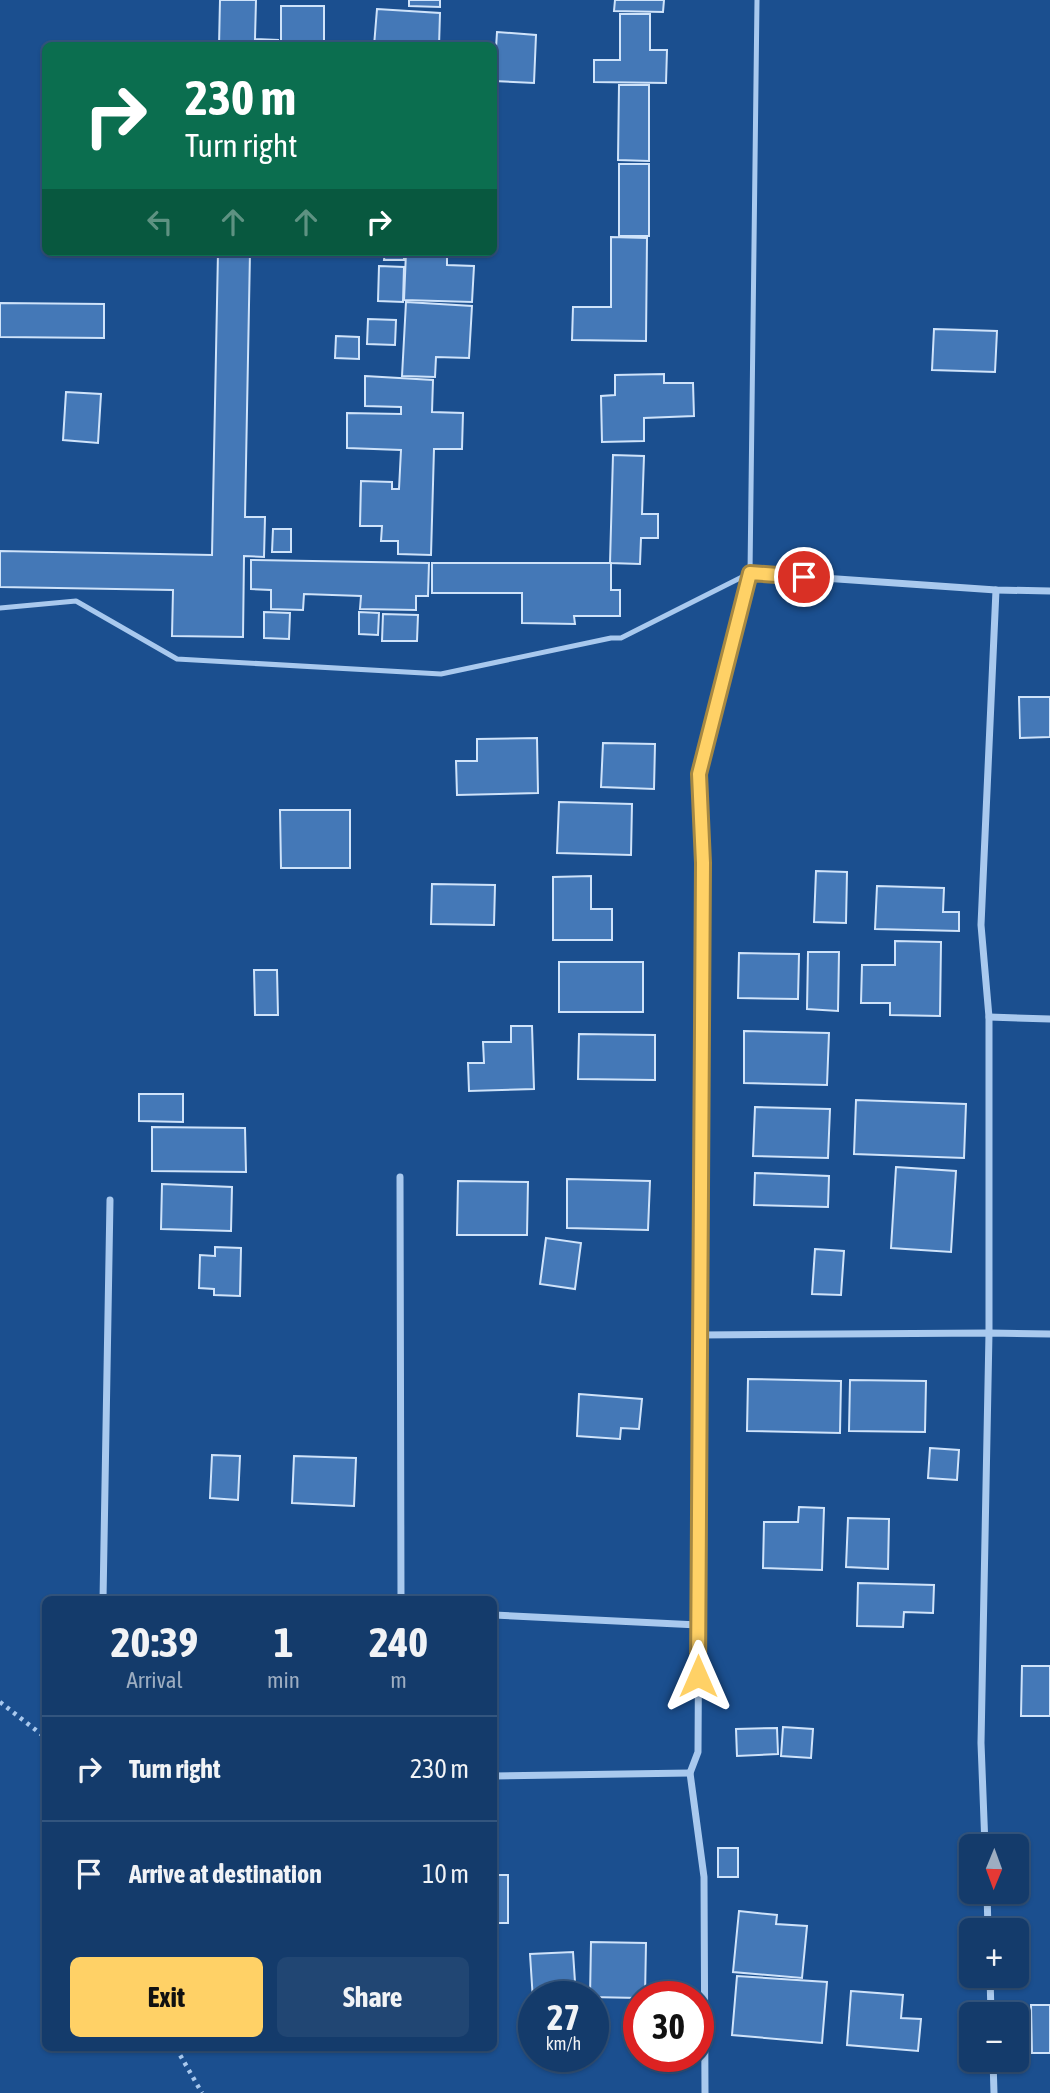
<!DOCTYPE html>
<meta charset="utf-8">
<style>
:root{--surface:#143b6b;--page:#214673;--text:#f1f3f6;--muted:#9dadc1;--line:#33557e;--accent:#ffd166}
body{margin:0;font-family:"Asap Condensed",sans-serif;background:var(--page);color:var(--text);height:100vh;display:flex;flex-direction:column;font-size:26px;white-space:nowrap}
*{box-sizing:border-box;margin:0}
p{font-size:23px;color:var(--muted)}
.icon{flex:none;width:38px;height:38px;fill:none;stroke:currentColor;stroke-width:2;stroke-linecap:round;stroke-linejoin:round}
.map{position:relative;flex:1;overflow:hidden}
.sheet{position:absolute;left:42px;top:1596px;width:455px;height:455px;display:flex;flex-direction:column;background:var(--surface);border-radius:10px;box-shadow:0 2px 5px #0004,0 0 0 2px var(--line)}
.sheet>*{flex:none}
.top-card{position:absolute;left:42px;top:42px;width:455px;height:214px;border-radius:10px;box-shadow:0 2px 5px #0004,0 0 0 2px var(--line);background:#0b6e4f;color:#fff;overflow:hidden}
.needle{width:46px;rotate:181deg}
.fabs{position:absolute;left:959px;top:1834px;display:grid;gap:14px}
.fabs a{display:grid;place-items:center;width:70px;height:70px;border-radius:10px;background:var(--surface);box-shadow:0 2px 5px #0004,0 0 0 2px var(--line);font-size:35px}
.speed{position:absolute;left:518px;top:1981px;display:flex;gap:14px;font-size:35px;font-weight:700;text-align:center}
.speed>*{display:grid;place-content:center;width:91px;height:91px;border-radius:50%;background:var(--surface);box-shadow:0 2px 5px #0004,0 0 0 2px var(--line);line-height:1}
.speed small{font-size:18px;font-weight:400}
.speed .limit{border:10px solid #d22;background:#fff;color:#111}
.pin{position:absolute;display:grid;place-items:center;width:60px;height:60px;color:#fff;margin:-30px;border:4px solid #fff;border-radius:50%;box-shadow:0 2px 7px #0007}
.me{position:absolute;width:77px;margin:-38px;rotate:0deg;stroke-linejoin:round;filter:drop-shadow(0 0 5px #0008)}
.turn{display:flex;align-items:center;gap:24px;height:147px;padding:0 28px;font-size:32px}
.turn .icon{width:91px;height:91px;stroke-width:2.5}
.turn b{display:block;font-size:49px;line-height:60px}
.lanes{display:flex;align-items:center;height:66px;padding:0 28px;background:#0003;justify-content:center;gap:35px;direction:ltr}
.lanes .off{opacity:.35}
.eta{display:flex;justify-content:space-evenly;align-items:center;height:119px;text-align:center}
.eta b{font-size:42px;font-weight:700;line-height:49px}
.button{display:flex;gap:14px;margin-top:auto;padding:14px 28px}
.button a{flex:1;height:80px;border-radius:10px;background:var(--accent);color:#111;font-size:28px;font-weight:700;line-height:80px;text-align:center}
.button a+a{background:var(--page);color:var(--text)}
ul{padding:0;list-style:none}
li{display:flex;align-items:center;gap:21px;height:105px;padding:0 28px;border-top:2px solid var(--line)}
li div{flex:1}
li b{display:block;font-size:26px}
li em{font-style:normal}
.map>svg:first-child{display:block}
.building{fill:#4478b7;stroke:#cfe3fa;stroke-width:2}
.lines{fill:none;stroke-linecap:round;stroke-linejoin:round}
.path{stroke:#a9c9ee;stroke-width:4.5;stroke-dasharray:3.5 5;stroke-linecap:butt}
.service{stroke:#a9c9ee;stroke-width:5}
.minor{stroke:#a9c9ee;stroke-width:7}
.route-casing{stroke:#a68842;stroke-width:18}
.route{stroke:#ffd166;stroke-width:12}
</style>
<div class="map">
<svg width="1050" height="2093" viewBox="0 0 1050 2093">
<rect width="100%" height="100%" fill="#1b4f8f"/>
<!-- building -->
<g class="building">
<polygon points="220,0 256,0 255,39 278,40 278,46 219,46"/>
<polygon points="409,0 440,0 440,7 409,6"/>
<polygon points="615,0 664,0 663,12 614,11"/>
<rect x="281" y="6" width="43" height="37"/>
<polygon points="377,9 440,13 439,46 374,46"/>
<polygon points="620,14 650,14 650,50 667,50 666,83 594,82 594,60 620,60"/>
<polygon points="497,32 536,35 534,83 494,81"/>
<polygon points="619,85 649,85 649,161 618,160"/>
<rect x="619" y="164" width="30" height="72"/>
<polygon points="611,237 647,238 646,341 572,340 573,307 611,307"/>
<polygon points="218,252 250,252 245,517 265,517 264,557 244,556 243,637 172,636 173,590 0,587 0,551 212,555"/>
<polygon points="385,252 404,252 404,260 384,260"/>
<polygon points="406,252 447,252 447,265 474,266 472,302 404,300"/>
<polygon points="379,266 404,267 403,302 378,301"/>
<polygon points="406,302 472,306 469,358 436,357 435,377 402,376"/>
<polygon points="0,303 104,304 104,338 0,337"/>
<polygon points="368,319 396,320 395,345 367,344"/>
<polygon points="934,329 997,331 995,372 932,370"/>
<polygon points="336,336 359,337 359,359 335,358"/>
<polygon points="664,374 664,383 693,383 694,416 644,418 644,441 602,442 601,396 615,395 615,375"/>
<polygon points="365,376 433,380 432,412 463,413 462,449 434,449 431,555 398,554 398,541 381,541 382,526 360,526 361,481 392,482 392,489 399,489 401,450 347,448 347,413 401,414 401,407 365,406"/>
<polygon points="66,392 101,394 98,443 63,440"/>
<polygon points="613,455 644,456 642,514 658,514 658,538 641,538 640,564 610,563"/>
<polygon points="273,529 291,529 291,552 272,552"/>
<polygon points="251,560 429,563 428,596 416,596 416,610 360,609 361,596 304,594 303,610 271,609 271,590 251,589"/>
<polygon points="432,563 611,563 611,590 620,590 620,616 574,616 575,624 522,623 522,593 432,593"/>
<polygon points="264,612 290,613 289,639 264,638"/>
<polygon points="359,612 379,613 378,635 359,634"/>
<polygon points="383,614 418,615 417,641 382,641"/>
<polygon points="1019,697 1050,697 1050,737 1020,738"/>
<polygon points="537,738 538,793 457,795 456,761 477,761 477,739"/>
<polygon points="603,743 655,744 654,789 601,787"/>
<polygon points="559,802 632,804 631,855 557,853"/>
<polygon points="280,810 350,810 350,868 281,868"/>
<polygon points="816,871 847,872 846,923 814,922"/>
<polygon points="591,876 591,909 612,909 612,940 553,940 553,877"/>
<polygon points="432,884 495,885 494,925 431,924"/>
<polygon points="877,886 944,888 943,912 959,912 959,931 875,929"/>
<polygon points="895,941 941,942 940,1016 890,1015 890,1003 861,1003 862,965 895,965"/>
<polygon points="808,952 839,952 838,1011 807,1009"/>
<polygon points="739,953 799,954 798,999 738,998"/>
<rect x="559" y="962" width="84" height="50"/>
<polygon points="254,970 277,970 278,1015 255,1015"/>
<polygon points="511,1026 532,1026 534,1089 469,1091 468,1063 484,1063 483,1042 511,1042"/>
<polygon points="744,1031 829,1033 827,1085 744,1083"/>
<polygon points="579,1034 655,1035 655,1080 578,1079"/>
<polygon points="139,1094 183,1094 183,1122 139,1121"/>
<polygon points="856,1100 966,1104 964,1158 854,1154"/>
<polygon points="755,1107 830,1109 828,1158 753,1156"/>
<polygon points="152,1127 245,1128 246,1172 152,1171"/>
<polygon points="896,1167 956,1171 951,1252 891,1248"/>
<polygon points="755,1173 829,1176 828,1207 754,1205"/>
<polygon points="567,1179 650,1181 648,1230 567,1228"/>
<polygon points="458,1181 528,1182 527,1235 457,1235"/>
<polygon points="162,1184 232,1187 231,1231 161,1229"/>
<polygon points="546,1238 581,1243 575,1289 540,1284"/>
<polygon points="215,1247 241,1248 240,1296 214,1295 214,1289 199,1288 200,1255 215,1256"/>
<polygon points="815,1249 844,1251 841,1295 812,1294"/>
<polygon points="748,1379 841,1381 840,1433 747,1431"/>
<polygon points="850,1380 926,1381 925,1432 849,1431"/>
<polygon points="579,1394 642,1399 639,1429 621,1428 620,1439 577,1436"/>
<polygon points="930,1448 959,1450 957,1480 928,1478"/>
<polygon points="212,1455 240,1456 238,1500 210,1498"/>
<polygon points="294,1456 356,1458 354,1506 292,1503"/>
<polygon points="799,1507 824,1508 822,1570 763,1568 764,1522 798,1522"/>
<polygon points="848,1518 889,1519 888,1569 846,1567"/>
<polygon points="858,1583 934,1585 933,1613 904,1612 903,1627 857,1626"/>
<polygon points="1022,1666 1050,1666 1050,1716 1021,1716"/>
<polygon points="783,1727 813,1729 811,1758 781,1756"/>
<polygon points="777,1728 778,1754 737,1756 736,1729"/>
<rect x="718" y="1848" width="20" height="29"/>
<rect x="494" y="1875" width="14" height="48"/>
<polygon points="739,1911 777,1915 776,1924 807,1926 802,1978 733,1972"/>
<polygon points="591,1942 646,1943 645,1997 639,1997 639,1998 590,1997"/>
<polygon points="573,1952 576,1997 534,1997 534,2016 530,1954"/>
<polygon points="737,1976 827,1982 822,2043 732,2035"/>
<polygon points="851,1991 903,1995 901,2018 921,2019 918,2051 847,2045"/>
<polygon points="1031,2005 1050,2005 1050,2053 1032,2053"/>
</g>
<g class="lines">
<!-- path -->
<g class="path">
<polyline points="0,1702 46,1738"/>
<polyline points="176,2048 202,2093"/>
</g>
<!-- service -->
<polyline class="service" points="0,608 76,601 177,659 441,674 611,638 621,638 750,573 757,0"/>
<!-- minor -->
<g class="minor">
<polyline points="989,1017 1050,1019"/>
<polyline points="400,1177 401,1600"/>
<polyline points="700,1335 989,1333 1050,1334"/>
<polyline points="103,1600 110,1200"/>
<polyline points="494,1615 698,1625"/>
<polyline points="494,1776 690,1773"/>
<polyline points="985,1846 981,1743 989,1333 989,1017 981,925 996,590"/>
<polyline points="987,1892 988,1930"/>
<polyline points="990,1976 991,2014"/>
<polyline points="993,2060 994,2093"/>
<polyline points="705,2093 704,1877 690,1773 698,1752 703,863 699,774 720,699 750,573 996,590 1050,591"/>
</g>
</g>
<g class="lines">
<!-- route casing -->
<g class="route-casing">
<polyline id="route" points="698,1676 703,863 699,774 750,573 804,577"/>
</g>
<!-- route -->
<use href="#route" class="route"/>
</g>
</svg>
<div class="fabs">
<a><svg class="needle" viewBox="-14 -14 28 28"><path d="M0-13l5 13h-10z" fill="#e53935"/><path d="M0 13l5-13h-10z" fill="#9dadc1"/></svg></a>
<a>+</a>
<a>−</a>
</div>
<div class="speed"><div>27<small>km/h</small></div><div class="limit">30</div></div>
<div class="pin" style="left:804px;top:577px;background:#d93025"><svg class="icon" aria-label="arrive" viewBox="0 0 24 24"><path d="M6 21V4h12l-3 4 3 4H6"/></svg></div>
<svg class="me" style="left:698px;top:1676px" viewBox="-20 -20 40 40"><path d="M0-17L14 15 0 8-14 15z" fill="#ffd166" stroke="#fff" stroke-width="4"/></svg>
<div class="top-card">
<div class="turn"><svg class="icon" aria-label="right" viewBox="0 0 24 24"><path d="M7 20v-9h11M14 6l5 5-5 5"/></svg><div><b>230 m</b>Turn right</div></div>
<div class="lanes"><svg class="icon off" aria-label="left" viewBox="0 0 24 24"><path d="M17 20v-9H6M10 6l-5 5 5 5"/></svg><svg class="icon off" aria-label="ahead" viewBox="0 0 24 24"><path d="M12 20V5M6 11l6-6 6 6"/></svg><svg class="icon off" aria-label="ahead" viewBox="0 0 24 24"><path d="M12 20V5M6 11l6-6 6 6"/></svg><svg class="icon" aria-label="right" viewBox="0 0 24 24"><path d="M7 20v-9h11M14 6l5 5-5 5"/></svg></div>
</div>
<section class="sheet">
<div class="eta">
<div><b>20:39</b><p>Arrival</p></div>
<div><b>1</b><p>min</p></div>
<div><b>240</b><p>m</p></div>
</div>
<ul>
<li><svg class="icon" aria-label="right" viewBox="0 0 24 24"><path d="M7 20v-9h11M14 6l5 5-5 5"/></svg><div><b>Turn right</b></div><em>230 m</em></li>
<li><svg class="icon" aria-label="arrive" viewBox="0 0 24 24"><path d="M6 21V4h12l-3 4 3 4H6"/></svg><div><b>Arrive at destination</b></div><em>10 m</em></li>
</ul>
<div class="button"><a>Exit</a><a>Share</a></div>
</section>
</div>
